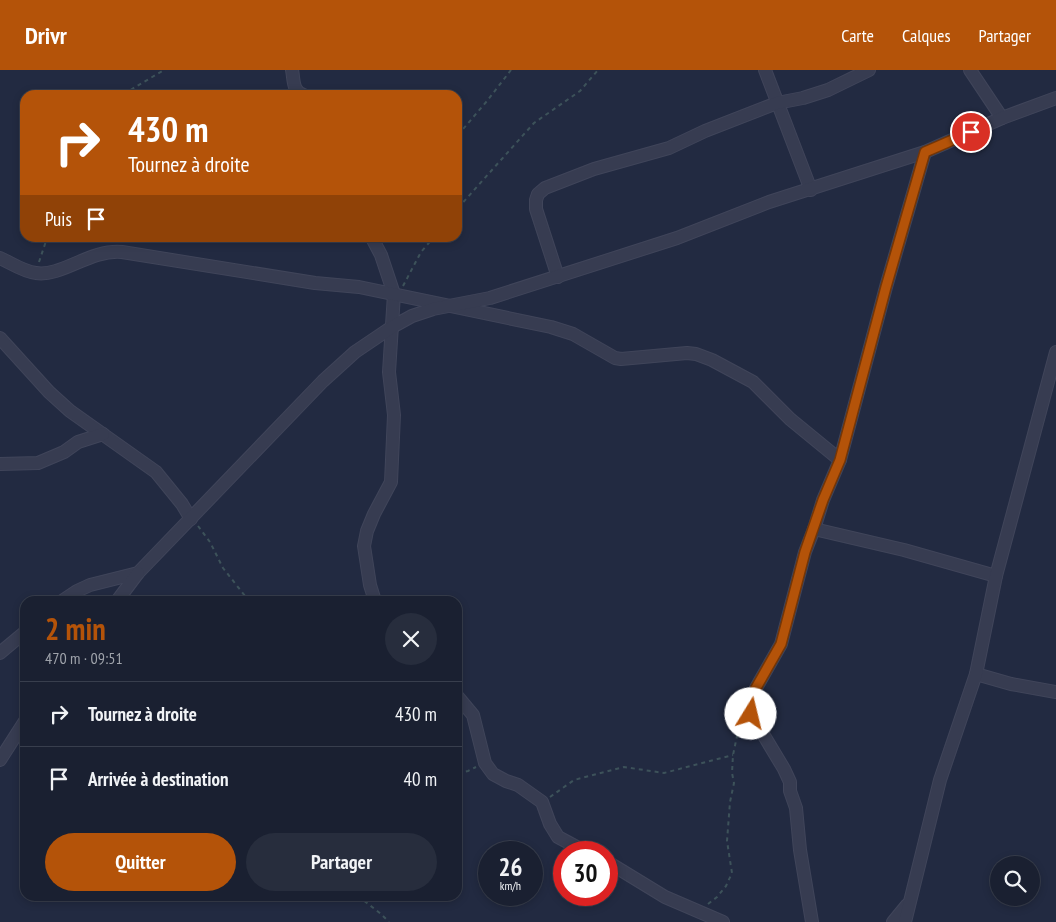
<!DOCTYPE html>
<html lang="fr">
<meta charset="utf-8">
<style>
:root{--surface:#1a2031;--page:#272d3d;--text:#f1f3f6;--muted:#9fa3ab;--line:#383e4d;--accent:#b45309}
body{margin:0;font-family:"PT Sans Narrow",sans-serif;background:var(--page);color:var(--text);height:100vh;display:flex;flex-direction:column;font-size:19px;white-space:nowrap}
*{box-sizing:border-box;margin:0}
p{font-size:16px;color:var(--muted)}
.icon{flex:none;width:28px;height:28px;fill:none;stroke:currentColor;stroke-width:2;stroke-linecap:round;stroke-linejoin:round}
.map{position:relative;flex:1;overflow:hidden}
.panel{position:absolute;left:20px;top:526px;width:442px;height:305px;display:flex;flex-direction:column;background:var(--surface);border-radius:15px;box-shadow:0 2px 8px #0003,0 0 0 1px var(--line)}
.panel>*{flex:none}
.guide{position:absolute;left:20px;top:20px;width:442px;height:152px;border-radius:15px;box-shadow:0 2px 8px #0003,0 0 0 1px var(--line);background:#b45309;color:#fff;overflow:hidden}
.tools{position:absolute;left:990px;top:786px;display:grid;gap:10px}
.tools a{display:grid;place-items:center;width:50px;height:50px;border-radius:50%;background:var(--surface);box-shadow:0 2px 8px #0003,0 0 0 1px var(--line);font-size:25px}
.speed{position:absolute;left:478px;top:771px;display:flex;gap:10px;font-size:25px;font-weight:700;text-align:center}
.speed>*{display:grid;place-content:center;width:65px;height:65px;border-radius:50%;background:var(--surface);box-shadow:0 2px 8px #0003,0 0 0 1px var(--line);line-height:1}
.speed small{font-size:12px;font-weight:400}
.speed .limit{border:8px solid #d22;background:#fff;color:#111}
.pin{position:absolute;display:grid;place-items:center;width:42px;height:42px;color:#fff;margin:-21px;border:2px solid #fff;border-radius:50%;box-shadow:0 1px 5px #0007}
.me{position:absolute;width:55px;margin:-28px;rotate:9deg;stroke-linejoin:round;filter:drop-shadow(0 0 4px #0008)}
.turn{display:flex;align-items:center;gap:18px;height:105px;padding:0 25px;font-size:22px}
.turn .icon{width:65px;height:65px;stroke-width:2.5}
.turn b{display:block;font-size:35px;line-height:42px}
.then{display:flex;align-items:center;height:48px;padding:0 25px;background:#0003;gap:10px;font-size:19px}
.round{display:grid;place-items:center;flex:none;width:52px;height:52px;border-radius:26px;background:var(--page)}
.summary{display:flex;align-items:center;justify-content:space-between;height:85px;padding:0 25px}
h1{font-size:30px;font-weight:800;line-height:38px;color:var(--accent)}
.button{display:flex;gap:10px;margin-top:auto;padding:10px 25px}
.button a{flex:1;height:58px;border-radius:30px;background:var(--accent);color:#fff;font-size:20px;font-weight:800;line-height:58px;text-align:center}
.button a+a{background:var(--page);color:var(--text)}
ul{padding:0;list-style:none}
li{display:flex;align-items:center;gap:15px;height:65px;padding:0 25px;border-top:1px solid var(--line)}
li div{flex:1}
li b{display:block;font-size:19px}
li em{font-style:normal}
header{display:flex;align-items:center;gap:30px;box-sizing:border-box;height:70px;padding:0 25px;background:var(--accent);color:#fff}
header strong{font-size:24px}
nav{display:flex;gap:28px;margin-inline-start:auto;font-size:18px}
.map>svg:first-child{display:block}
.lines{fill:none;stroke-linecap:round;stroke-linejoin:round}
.minor-casing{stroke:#40455a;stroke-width:14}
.path{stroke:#3d525a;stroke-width:2;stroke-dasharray:4 4;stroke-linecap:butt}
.minor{stroke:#373c51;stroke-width:12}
.route-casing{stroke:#753606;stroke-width:12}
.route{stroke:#b45309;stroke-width:9}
</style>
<header>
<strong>Drivr</strong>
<nav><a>Carte</a><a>Calques</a><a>Partager</a></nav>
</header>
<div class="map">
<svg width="1056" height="852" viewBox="0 0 1056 852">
<rect width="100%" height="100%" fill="#222a41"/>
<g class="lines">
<!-- minor casing -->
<g class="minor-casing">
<g id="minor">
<path d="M292,0C294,9 292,22 304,25"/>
<polyline points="765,0 811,120"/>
<polyline points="970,0 1002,48"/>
<polyline points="925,82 886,217 840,390 823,430 814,459 904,480 996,506"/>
<polyline points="372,168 381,185 394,224 389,302 394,345 391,412 374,444 367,461 364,476 370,515 375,531"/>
<path d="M0,188C11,193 24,202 36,203C62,207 90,179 122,182L315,213L359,217L551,257L573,264L615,288L621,289L687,283L696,284L712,290L753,312L790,349L840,390"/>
<polyline points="558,207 536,139 536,130 538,124 545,118 594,99 669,78 705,61 777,33 803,28 828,20 869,0"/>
<polyline points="0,268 49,322 70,341 156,402 182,434 191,449"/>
<polyline points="0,394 38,393 64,382 78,372 103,364"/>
<polyline points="62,531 77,521 90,515 138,503 323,311 355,282 392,257 412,246 433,239 490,228 677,168 769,132 925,82 1002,48 1056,28"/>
<polyline points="117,531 138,503"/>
<polyline points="0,583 25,562"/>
<polyline points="976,604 1011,614 1056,622"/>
<polyline points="458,627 473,645 485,693 493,704 506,711 518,715 542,732 550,754 558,767 586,782"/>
<polyline points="0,690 25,651"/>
<polyline points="606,791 665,827 723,852"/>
<polyline points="812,852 800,780 796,738 790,721 790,712 784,699 751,644 750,633 756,618 781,574 805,482 814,459"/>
<polyline points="893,852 907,835"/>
<polyline points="905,852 940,710 976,604 996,506 1056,282"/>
</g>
</g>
<!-- path -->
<g class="path">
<polyline points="125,25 127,22 164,0"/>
<polyline points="458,65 487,31 511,0"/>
<polyline points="458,138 534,53 580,21 598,0"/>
<polyline points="39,192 47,168"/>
<polyline points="403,216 421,182 433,168"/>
<polyline points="198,456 210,472 223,498 249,531"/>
<polyline points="458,703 468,701 476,697"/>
<polyline points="550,727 574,710 624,697 664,703 733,685"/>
<polyline points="358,826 381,844 389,852"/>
<polyline points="708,834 717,827 726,816 732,803 727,771 730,732 734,713 732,703 733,685 741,647"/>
</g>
<!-- minor -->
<use href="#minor" class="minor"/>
</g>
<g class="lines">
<!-- route casing -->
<g class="route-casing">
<polyline id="route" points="751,644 750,632 756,618 781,574 805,482 823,430 840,390 886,217 925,82 971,62"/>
</g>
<!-- route -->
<use href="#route" class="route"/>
</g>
</svg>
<div class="tools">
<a><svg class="icon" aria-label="search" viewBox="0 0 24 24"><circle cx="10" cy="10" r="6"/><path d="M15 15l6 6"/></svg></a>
</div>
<div class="speed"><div>26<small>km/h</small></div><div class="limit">30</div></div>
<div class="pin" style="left:971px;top:62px;background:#d93025"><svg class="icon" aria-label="arrive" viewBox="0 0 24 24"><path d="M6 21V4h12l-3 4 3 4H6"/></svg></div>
<svg class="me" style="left:751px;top:644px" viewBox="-20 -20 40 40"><circle r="19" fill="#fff"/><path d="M0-13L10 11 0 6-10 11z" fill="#b45309"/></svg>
<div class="guide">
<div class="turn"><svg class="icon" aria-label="right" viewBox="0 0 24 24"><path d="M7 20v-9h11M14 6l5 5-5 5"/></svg><div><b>430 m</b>Tournez à droite</div></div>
<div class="then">Puis<svg class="icon" aria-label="arrive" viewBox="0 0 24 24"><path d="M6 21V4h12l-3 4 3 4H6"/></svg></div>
</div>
<section class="panel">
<div class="summary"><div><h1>2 min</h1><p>470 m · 09:51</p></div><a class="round"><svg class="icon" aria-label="close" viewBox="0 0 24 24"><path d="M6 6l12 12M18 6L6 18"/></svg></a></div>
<ul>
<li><svg class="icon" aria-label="right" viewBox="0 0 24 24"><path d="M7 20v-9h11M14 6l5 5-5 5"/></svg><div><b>Tournez à droite</b></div><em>430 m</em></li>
<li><svg class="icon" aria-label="arrive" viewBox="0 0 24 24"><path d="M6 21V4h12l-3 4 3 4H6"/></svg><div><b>Arrivée à destination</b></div><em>40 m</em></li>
</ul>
<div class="button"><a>Quitter</a><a>Partager</a></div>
</section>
</div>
